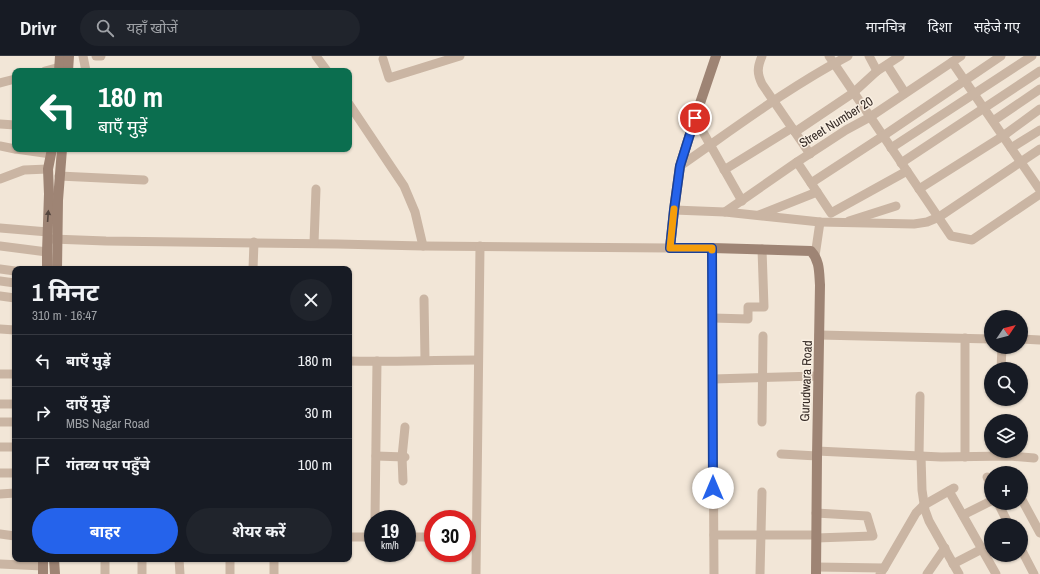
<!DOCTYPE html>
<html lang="hi">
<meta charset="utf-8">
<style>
:root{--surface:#171b24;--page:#20242c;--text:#f1f3f6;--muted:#9ea1a6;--line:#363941;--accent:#2563eb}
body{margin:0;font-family:"Archivo Narrow","Noto Sans Devanagari",sans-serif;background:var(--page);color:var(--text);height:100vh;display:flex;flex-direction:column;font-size:15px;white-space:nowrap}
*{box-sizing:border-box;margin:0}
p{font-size:13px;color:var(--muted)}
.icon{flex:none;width:22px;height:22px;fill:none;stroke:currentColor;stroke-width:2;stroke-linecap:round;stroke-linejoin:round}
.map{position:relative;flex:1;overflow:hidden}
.details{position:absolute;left:12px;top:210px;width:340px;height:296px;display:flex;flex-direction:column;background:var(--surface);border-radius:8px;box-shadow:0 1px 3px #0004}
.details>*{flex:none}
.guide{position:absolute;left:12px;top:12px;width:340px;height:84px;border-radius:8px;box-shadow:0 1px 3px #0004;background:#0b6e4f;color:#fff;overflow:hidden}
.needle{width:26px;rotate:55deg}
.tools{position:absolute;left:984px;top:254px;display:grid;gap:8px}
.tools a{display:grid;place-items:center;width:44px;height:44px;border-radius:50%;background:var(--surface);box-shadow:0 1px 3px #0004;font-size:20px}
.speed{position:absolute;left:364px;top:454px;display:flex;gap:8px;font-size:20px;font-weight:700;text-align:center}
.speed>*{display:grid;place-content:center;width:52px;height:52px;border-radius:50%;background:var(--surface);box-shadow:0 1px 3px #0004;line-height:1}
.speed small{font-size:10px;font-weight:400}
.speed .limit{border:6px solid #d22;background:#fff;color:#111}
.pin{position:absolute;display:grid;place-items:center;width:34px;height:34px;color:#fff;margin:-17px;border:2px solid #fff;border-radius:50%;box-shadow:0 1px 4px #0007}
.me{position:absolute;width:44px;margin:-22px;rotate:0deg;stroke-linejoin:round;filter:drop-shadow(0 0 3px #0008)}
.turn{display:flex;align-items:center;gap:14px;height:84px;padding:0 20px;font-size:18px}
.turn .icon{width:52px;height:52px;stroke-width:2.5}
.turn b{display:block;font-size:28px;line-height:34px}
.round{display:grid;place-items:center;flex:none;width:42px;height:42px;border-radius:21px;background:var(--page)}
.overview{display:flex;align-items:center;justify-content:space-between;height:68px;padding:0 20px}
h1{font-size:24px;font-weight:700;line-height:30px}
.primary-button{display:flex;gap:8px;margin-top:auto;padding:8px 20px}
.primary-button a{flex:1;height:46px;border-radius:24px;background:var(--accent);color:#fff;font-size:16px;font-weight:700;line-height:46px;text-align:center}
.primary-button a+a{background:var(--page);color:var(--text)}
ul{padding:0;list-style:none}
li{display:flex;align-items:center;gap:12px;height:52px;padding:0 20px;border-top:1px solid var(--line)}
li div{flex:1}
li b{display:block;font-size:15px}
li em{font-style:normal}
header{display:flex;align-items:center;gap:24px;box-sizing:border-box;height:56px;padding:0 20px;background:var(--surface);border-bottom:1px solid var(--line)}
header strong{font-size:19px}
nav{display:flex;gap:22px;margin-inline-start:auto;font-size:14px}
.search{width:280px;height:36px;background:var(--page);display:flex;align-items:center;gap:10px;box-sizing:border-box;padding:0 14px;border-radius:22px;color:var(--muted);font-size:15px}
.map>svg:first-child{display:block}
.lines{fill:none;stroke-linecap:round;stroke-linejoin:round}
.street{stroke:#cab5a3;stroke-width:9}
.secondary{stroke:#9e8474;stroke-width:10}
.oneway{fill:#54453d}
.route-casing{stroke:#184099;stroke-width:10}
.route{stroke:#2563eb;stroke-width:7}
.slow{stroke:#f59e0b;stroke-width:7}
.labels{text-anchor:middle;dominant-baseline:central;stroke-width:3;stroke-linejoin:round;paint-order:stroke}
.street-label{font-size:13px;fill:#352a25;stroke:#faf0e3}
</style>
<header>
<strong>Drivr</strong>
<div class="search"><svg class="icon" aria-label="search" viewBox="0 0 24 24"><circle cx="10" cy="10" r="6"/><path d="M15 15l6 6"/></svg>यहाँ खोजें</div>
<nav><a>मानचित्र</a><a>दिशा</a><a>सहेजे गए</a></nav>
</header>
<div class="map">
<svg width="1040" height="518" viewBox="0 0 1040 518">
<rect width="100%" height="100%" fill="#f2e6d7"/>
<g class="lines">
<!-- street -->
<g class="street">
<polyline points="83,0 86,15"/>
<polyline points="96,0 101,0"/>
<polyline points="316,0 327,15"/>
<path d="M762,0C757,12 757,17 762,28L810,98"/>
<polyline points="829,0 951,180 972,184 1040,138"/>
<polyline points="869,0 877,15 900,0"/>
<polyline points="383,3 389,22 460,0"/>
<polyline points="952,6 1040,134"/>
<polyline points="887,9 905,37"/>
<polyline points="45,15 60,11"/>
<polyline points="0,27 15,23"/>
<polyline points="349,48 404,130 415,156 423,190"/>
<polyline points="695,62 742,145"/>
<polyline points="993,65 1040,33"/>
<polyline points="0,68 15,69"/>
<polyline points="795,76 853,37 877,15"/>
<polyline points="0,90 15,93"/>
<polyline points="891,92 1032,0"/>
<polyline points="1011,92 1040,74"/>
<polyline points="16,93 51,98"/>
<polyline points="797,106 831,157 907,115"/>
<polyline points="901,107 1040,15"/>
<path d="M680,110C735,72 789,31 848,0"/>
<polyline points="724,114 792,72"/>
<polyline points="59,120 144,124"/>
<polyline points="0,123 24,114 48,113"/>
<polyline points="811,127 883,80 1001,0"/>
<polyline points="919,133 1003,80 1040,53"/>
<polyline points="674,154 725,156 820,166 914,168 927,166 939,161 1040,93"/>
<polyline points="725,156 797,106 846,74 870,61 961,0"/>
<polyline points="759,159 817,136"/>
<polyline points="849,165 896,150"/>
<polyline points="0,172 48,176"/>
<polyline points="52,183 106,185 337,188 423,190 670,192"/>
<polyline points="314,187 316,133"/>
<polyline points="0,190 47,196"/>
<polyline points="712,192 714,518"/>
<polyline points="815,200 820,166"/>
<polyline points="0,213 15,215"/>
<polyline points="253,213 254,186"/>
<polyline points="0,225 15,227"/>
<polyline points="0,240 15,242"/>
<polyline points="424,243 425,304"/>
<polyline points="713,262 748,263 748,251 764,251 762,193"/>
<polyline points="0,273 15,274"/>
<polyline points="819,279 991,283"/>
<polyline points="965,282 965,401"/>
<polyline points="1021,283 1040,284"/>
<path d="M349,305C392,306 435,304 478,304"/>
<polyline points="1001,313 1002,291"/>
<polyline points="0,318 15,318"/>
<polyline points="713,323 818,320"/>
<polyline points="0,348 15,348"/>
<polyline points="0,366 15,366"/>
<polyline points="762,366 763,280"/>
<polyline points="0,391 15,391"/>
<polyline points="817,395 941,401 1009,400 1034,402"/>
<polyline points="781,398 817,400"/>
<polyline points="376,400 405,401"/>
<polyline points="919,400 920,340"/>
<polyline points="921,400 922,434 925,454 929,465 959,518"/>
<polyline points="1009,415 1010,417"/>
<polyline points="0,417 15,417"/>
<polyline points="987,421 991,430"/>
<polyline points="403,425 402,401 405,371"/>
<polyline points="949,435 996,518"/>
<polyline points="0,438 15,437"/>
<polyline points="1021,442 1040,477"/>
<polyline points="998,447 1009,469"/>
<polyline points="963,459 991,445"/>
<polyline points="375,463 377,305"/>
<polyline points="0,478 15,480"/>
<polyline points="714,479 816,479"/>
<polyline points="349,481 373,481"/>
<polyline points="407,481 433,481"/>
<polyline points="816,482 873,480 867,460 816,457"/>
<polyline points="1021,493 1034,518"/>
<polyline points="105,503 105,518"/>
<polyline points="179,503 180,518"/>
<polyline points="230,503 230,518"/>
<polyline points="0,508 43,510"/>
<polyline points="953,508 982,493"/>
<polyline points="816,511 884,512 880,518"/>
<polyline points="884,512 916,457 924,449 954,432"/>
<polyline points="142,518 142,503"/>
<polyline points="274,518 274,503"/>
<polyline points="476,518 480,190"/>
<polyline points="760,518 762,436"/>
<polyline points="927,518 945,492"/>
</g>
<!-- secondary -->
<g class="secondary">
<path d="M716,0L695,62L680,110L674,154L670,192H712L811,195C820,205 819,216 820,229L817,400L816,518"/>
<polyline points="59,15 60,0"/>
<polyline points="68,15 69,0"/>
<polyline points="47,213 47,196 49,138 48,113 52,93"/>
<polyline points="57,213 58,144 62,93"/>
<polyline points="43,503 43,518"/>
<polyline points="54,503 55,518"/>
</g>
</g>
<!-- one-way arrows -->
<defs><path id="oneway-solid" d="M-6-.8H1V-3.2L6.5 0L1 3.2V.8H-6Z"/></defs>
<use class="oneway" href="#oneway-solid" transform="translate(48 160) rotate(-86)"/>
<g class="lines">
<!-- route casing -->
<g class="route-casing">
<polyline id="route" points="695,62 680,110 674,154 670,192 712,192 713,432"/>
</g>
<!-- route -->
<use href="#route" class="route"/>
<!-- slow -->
<polyline class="slow" points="674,153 670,192 712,192 712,194"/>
</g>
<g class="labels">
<!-- street labels -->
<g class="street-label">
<text transform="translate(836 66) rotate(-32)">Street Number 20</text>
<text transform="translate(806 325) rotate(-88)">Gurudwara Road</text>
</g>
</g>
</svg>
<div class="tools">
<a><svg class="needle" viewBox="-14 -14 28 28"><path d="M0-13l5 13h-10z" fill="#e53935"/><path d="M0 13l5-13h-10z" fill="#9ea1a6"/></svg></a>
<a><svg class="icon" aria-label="search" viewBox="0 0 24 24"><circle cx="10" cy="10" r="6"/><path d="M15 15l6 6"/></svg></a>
<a><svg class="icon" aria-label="layers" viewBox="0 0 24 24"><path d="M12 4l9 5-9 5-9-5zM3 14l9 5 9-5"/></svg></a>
<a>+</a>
<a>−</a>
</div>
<div class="speed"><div>19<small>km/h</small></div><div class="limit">30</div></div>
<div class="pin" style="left:695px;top:62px;background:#d93025"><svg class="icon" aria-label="arrive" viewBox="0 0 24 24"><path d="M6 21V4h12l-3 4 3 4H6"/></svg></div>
<svg class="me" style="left:713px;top:432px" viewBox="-20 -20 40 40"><circle r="19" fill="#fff"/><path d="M0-13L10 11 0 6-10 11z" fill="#2563eb"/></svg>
<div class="guide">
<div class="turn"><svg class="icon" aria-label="left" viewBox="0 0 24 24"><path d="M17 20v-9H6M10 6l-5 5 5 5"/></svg><div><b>180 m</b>बाएँ मुड़ें</div></div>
</div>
<section class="details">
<div class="overview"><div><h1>1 मिनट</h1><p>310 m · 16:47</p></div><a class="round"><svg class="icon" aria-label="close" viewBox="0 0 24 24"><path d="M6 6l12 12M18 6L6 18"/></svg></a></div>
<ul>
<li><svg class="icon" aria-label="left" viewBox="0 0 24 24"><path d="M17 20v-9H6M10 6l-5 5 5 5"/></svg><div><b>बाएँ मुड़ें</b></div><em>180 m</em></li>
<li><svg class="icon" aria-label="right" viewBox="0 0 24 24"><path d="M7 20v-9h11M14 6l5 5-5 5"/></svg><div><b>दाएँ मुड़ें</b><p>MBS Nagar Road</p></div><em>30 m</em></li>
<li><svg class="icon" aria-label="arrive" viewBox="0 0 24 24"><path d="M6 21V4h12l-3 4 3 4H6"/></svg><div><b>गंतव्य पर पहुँचे</b></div><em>100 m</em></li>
</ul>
<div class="primary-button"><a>बाहर</a><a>शेयर करें</a></div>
</section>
</div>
